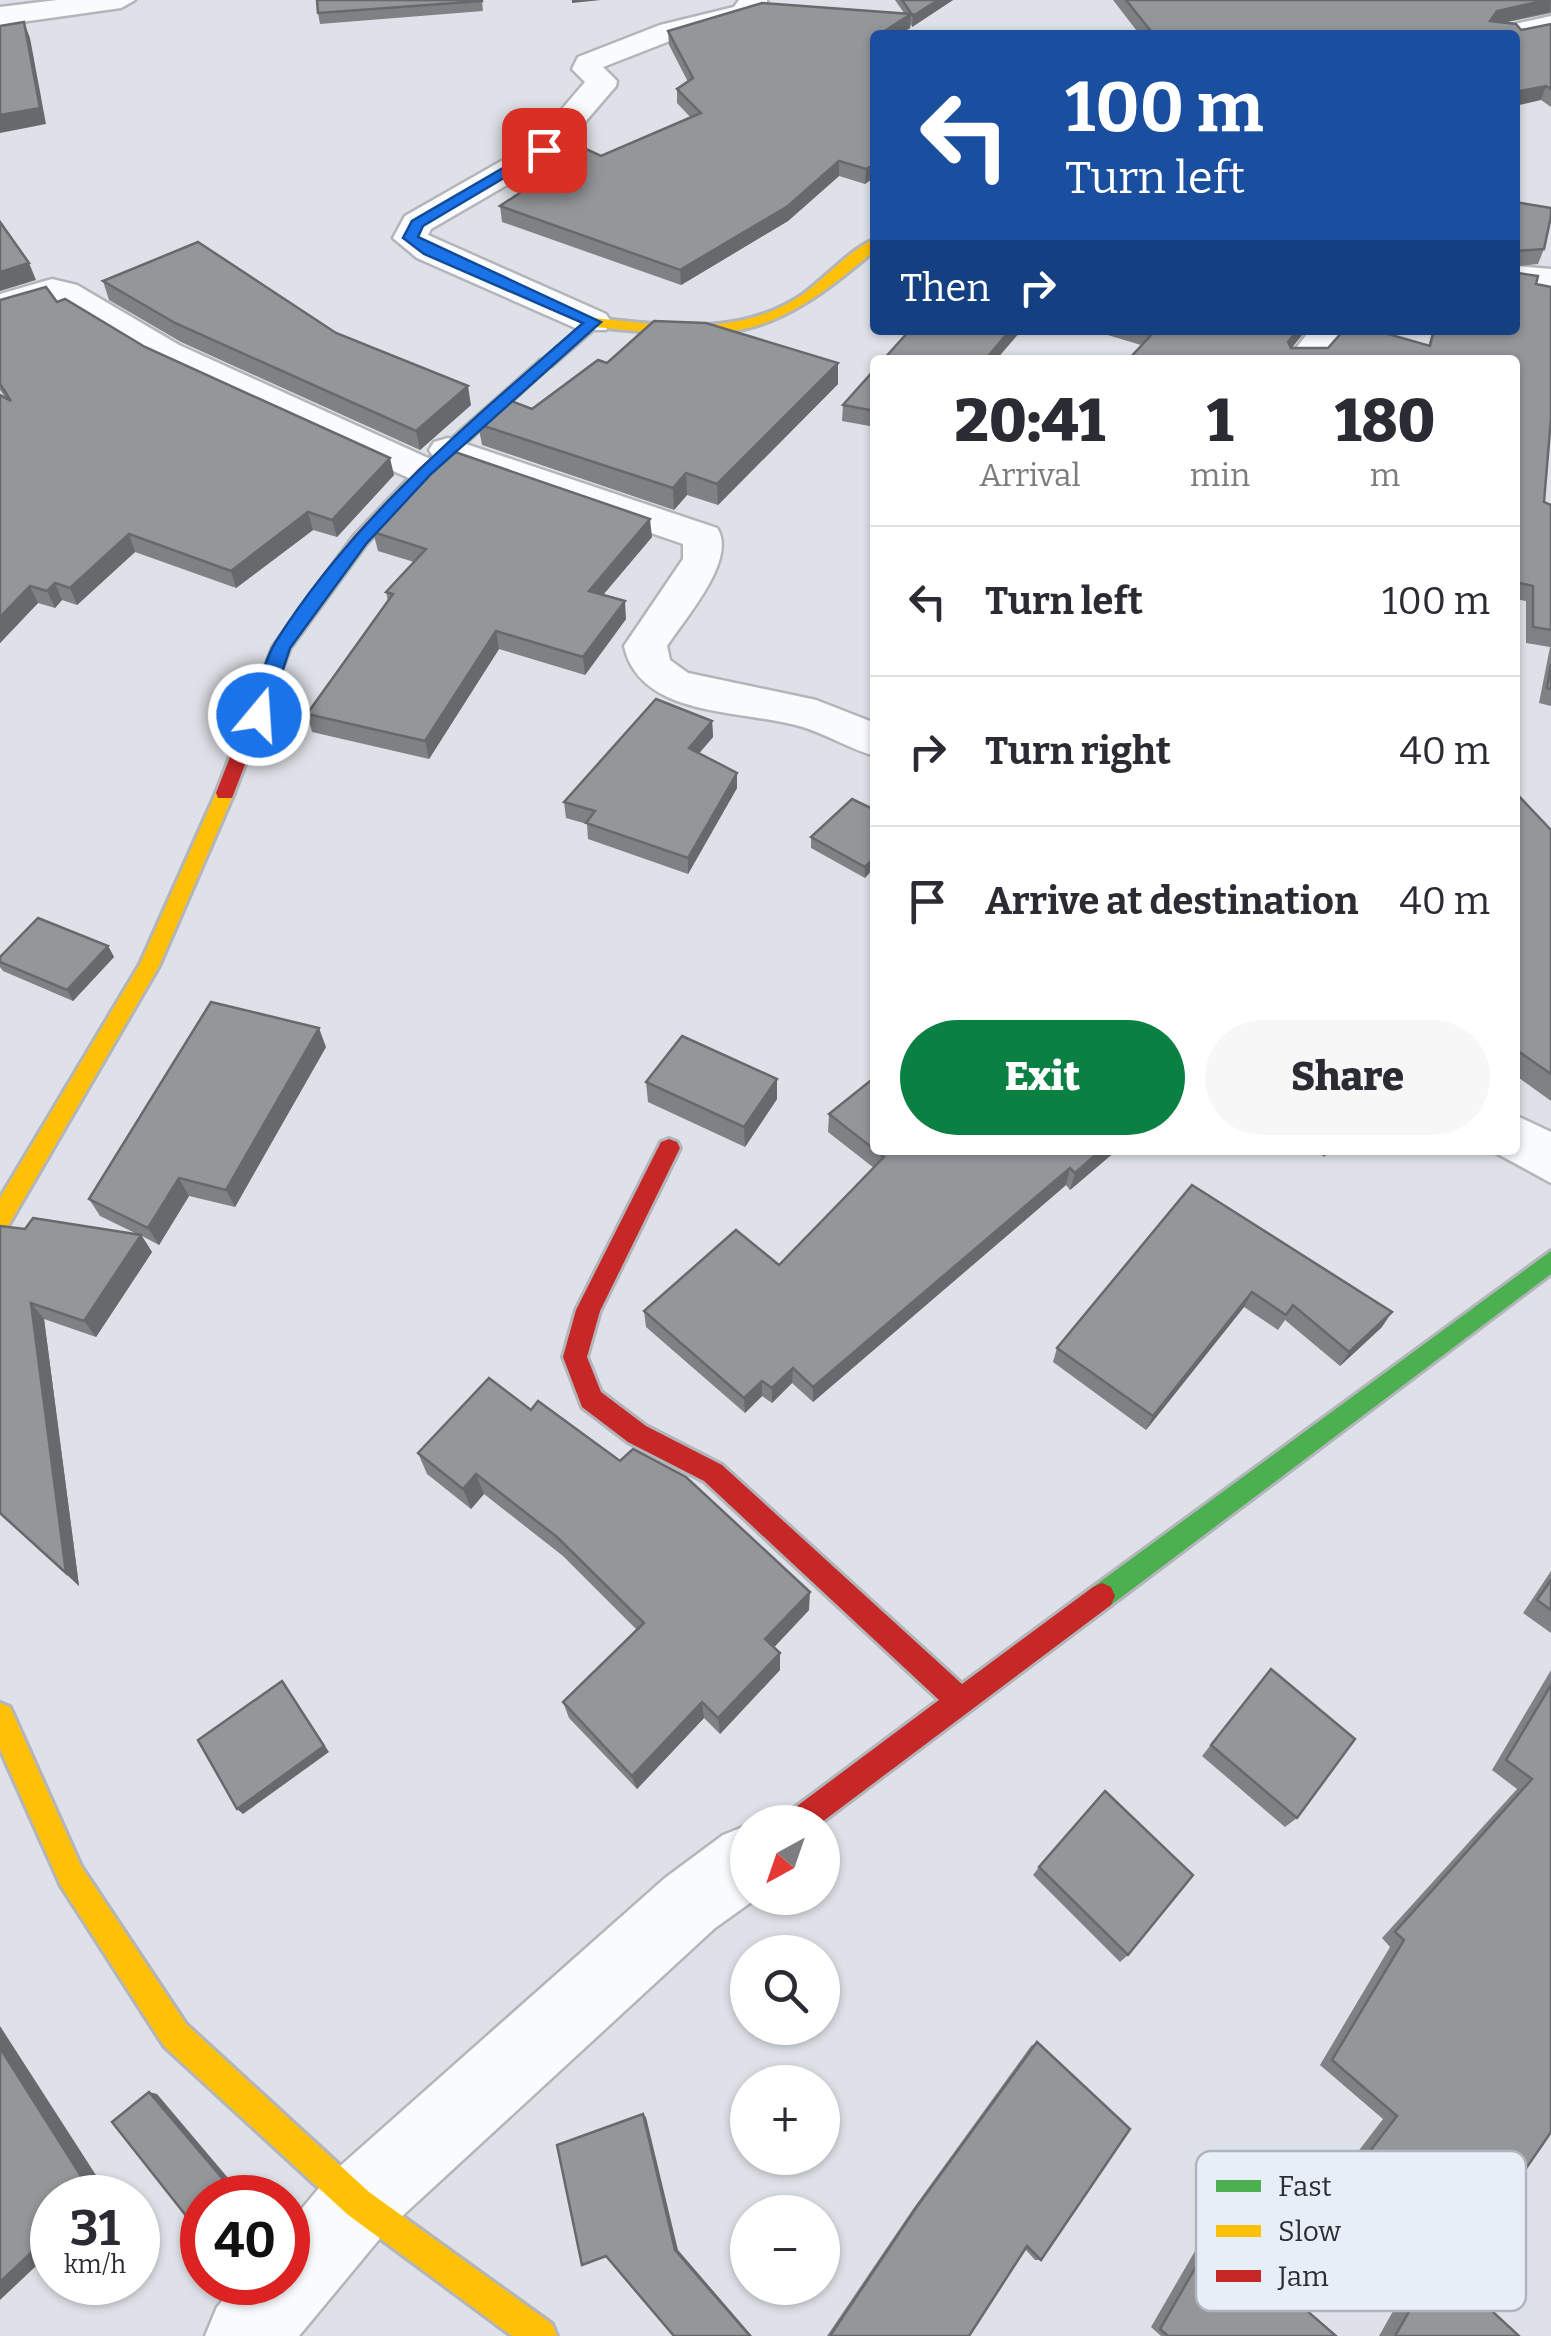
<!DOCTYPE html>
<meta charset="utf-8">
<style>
:root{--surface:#fff;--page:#f7f7f7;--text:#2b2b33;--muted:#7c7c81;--line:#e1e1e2;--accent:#0b8043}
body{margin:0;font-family:Bitter,serif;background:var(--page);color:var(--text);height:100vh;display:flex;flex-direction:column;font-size:38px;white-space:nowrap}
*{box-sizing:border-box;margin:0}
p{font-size:32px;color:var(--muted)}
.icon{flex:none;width:55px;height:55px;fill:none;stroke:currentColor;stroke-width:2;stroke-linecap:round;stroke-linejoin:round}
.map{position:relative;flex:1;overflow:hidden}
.drawer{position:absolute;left:870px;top:355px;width:650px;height:800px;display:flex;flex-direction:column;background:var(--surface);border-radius:10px;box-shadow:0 2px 8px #0004}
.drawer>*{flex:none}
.hud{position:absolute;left:870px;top:30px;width:650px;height:305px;border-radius:10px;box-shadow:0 2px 8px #0004;background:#1a4fa0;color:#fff;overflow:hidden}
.needle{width:65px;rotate:220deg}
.fabs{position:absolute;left:730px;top:1805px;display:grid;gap:20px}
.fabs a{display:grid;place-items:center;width:110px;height:110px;border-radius:50%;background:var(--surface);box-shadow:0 2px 8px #0004;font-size:50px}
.speed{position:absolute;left:30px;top:2175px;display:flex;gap:20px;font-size:50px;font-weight:700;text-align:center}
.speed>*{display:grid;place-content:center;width:130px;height:130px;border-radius:50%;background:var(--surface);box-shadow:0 2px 8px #0004;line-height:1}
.speed small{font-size:25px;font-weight:400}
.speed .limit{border:15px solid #d22;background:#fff;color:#111}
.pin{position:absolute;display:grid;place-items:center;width:85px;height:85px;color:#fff;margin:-42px;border-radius:20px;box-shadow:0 5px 15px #0006}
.me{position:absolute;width:110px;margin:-55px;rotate:18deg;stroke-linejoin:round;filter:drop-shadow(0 0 8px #0008)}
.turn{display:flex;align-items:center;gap:35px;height:210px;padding:0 30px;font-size:45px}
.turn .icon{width:130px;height:130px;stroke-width:2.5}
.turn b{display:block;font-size:70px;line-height:85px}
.then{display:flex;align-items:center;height:95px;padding:0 30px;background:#0003;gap:20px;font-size:38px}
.eta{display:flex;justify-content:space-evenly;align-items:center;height:170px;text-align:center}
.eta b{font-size:60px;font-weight:800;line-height:70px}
.button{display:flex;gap:20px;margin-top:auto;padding:20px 30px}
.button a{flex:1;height:115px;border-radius:60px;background:var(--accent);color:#fff;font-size:40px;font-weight:800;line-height:115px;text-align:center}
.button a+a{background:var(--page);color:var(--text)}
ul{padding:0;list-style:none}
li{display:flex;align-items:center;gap:30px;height:150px;padding:0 30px;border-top:2px solid var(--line)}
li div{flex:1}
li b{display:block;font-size:38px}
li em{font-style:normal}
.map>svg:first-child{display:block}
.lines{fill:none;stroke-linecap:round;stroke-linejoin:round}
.street-casing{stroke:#b3b5ba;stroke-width:5}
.fast-casing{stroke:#b3b5ba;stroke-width:6}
.slow-casing{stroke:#b3b5ba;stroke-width:6}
.jam-casing{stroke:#b3b5ba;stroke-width:6}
.street{fill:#fafbfc;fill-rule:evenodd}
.fast{fill:#4caf50;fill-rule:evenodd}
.slow{fill:#ffc107;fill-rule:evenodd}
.jam{fill:#c62828;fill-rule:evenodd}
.wall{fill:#7f8184}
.shaded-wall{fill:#68696c}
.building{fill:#94969a;stroke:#68696c;stroke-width:2.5}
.route{fill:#1a73e8;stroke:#114b97;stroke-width:2.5}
.key{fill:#e8eef8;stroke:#b0b5bd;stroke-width:2.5}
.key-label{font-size:28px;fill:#2c2f32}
</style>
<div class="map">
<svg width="1551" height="2336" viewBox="0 0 1551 2336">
<rect width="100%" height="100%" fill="#dee2e8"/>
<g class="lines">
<!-- street casing -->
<g class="street-casing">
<g id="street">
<polygon points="57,0 135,0 121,8 0,25 0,7"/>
<polygon points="739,0 767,0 767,8 754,19 680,37 603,67 617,81 616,86 555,157 431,229 428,235 606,314 611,322 606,330 580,330 417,258 393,238 405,216 533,143 585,82 572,69 578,57 660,25 734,7"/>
<polygon points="1551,16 1551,34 1515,41 1515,35 1489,35 1493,29"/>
<polygon points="1515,266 1551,269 1551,289 1515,286"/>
<polygon points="52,279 77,285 179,345 439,463 444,471 439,479 411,479 153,361 53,300 0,316 0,294"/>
<polygon points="1310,330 1347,330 1324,360 1287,360"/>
<path d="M448,438L717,528C738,559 685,618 667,646L670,660L688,673L816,700L875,723V756C850,749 828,735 803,727C744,709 640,719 624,646L683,559V544L434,458L429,450L434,442Z"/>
<polygon points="1515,1115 1551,1132 1551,1183 1496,1153 1515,1150"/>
<polygon points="748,1825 748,1898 757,1898 715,1928 386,2231 299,2336 205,2336 217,2307 238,2282 288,2282 288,2225 330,2175 665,1878 723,1835"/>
</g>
</g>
<!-- fast casing -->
<g class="fast-casing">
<polygon id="fast" points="1551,1251 1551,1274 1111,1605 1102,1609 1093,1605 1089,1596 1093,1587"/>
</g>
<!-- slow casing -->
<g class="slow-casing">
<g id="slow">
<path d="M875,239V250C768,342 733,341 596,327L551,366L539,363L593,318C665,325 738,338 802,295C826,278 849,250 875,239Z"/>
<polygon points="225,786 234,793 159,966 8,1226 0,1229 0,1198 140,964 216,793"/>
<polygon points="0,1703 10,1707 81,1866 186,2024 369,2192 552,2324 557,2336 512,2336 347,2214 164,2046 61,1886 0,1749"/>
</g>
</g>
<!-- jam casing -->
<g class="jam-casing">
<g id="jam">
<polygon points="541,360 553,363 431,474 366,544 290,648 234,793 232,798 218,798 216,793 273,647 354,536 419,468"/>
<polygon points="669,1139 677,1142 680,1148 600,1311 587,1357 601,1392 646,1426 722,1465 962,1684 1093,1587 1102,1583 1111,1587 1115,1596 1111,1605 822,1822 785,1822 789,1812 939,1700 704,1481 628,1442 582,1407 563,1357 576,1310 661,1142"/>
</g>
</g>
<!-- street -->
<use href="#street" class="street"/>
<!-- fast -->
<use href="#fast" class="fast"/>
<!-- slow -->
<use href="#slow" class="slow"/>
<!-- jam -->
<use href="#jam" class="jam"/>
</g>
<!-- wall -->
<g class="wall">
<polygon points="895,0 953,0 912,27 911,24 910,28 900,35 875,35 875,179 873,178 865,184 839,176 788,221 681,285 502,222 500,206 601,156 691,118 677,103 677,89 688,82 669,45 668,31 904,13"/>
<polygon points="1113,0 1551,0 1551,13 1503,23 1521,30 1551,24 1551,107 1541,100 1515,35 1140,35"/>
<polygon points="482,1 483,11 320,24 318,13"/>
<polygon points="1515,202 1544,249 1538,264 1518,266 1518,273 1536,284 1544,502 1551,505 1551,706 1539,703 1550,647 1526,643 1526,601 1515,599 1515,360 1141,345 1091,330 1306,330 1291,348 1428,346 1433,330 1515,330"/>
<polygon points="103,281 336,333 471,405 420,450 181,342 109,300"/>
<polygon points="0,300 57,302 394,475 337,537 313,530 236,588 135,552 77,605 62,600 55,608 38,603 0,643 5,397 0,390"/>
<polygon points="607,363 838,384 718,505 687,495 674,510 482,445 478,424 532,409"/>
<polygon points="875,369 875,427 842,421 843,405"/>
<polygon points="373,532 652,537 603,595 626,619 585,675 499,649 429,759 312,732 307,714 388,601 386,592 414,562 378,551"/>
<polygon points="712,721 713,737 699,753 737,788 688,874 588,839 587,824 566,818 564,802"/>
<polygon points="1515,792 1551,830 1551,1101 1515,1075"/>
<polygon points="875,810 865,878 811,848 811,837"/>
<polygon points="108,946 114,957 73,1001 3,971 0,967 0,957"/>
<polygon points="326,1047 235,1207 189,1196 159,1245 142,1236 152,1252 96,1337 44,1319 79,1586 0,1514 25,1229 139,1235 100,1216 89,1199"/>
<polygon points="777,1079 777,1099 745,1147 648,1102 646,1082"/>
<polygon points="829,1114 1117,1150 1070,1190 1066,1185 813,1402 792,1383 772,1403 762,1396 745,1413 646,1327 644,1311 779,1265 874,1168 828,1132"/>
<polygon points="1316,1150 1332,1150 1324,1157"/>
<polygon points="1192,1185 1382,1327 1340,1366 1285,1320 1278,1330 1244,1307 1146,1430 1053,1362 1057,1348"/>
<polygon points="531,1410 809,1610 774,1647 780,1670 720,1734 704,1718 637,1789 569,1718 563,1702 637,1630 563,1556 484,1494 471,1509 427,1474 418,1453"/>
<polygon points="1551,1571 1551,1633 1523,1613"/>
<polygon points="1271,1669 1297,1818 1285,1827 1202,1756"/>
<polygon points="1551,1670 1551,2132 1453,2275 1519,2336 1379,2336 1413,2276 1330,2188 1383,2119 1320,2065 1390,1947 1382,1938 1517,1789 1492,1770"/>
<polygon points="1039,1867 1128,1955 1120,1962 1033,1875"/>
<polygon points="1037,2042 1041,2260 1035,2260 1025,2249 969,2336 827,2336 913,2209 1031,2046"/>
<polygon points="1206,2232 1216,2232 1336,2336 1161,2336 1151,2327"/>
</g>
<!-- shaded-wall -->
<g class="shaded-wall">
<polygon points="572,0 601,0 572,3"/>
<polygon points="938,0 953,0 912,27 913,16"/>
<polygon points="1547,0 1551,0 1550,12 1492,25 1490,21 1497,11"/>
<polygon points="911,14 910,28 900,35 880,35"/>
<polygon points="24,22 30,38 46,124 0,133 0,115"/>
<polygon points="1546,86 1541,100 1515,106 1515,92"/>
<polygon points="839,161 839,176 788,221 681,285 680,270"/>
<polygon points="874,163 873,178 865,184 866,169"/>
<polygon points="29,263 36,280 0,291 0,272"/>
<polygon points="1010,330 1022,330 996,360 985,360"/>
<polygon points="1298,330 1306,330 1284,358 1288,342"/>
<polygon points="838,363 838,384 718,505 717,484"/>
<polygon points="468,386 471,405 420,450 416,431"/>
<polygon points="390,458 394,475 337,537 332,520"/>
<polygon points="686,473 687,495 674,510 673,488"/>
<polygon points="308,512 313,530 236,588 231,571"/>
<polygon points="650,519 652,537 591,609 589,591"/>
<polygon points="129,534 135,552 77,605 70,588"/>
<polygon points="55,583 62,600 55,608 47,591"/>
<polygon points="30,586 38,603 0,643 0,617"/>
<polygon points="625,601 626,619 585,675 583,657"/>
<polygon points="496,631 499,649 429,759 425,741"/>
<polygon points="712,721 713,737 690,764 689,748"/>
<polygon points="737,773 737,788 688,874 688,858"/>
<polygon points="875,857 875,867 865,878 865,867"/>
<polygon points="108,946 114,957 73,1001 67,990"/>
<polygon points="319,1028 326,1047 235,1207 226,1190"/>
<polygon points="777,1079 777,1099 745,1147 744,1127"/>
<polygon points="1101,1150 1117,1150 1070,1190 1075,1173"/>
<polygon points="1070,1168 1066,1185 813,1402 813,1387"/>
<polygon points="179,1178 189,1196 159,1245 148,1228"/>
<polygon points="141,1235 152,1252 96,1337 84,1321"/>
<polygon points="1252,1292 1244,1307 1146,1430 1153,1416"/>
<polygon points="31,1303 44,1319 79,1586 66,1573"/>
<polygon points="1392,1312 1382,1327 1340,1366 1349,1352"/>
<polygon points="793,1368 792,1383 772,1403 772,1388"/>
<polygon points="762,1381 762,1396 745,1413 744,1398"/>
<polygon points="476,1474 484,1494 471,1509 463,1489"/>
<polygon points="810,1592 809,1610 766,1656 765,1639"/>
<polygon points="780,1653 780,1670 720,1734 718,1718"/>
<polygon points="282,1681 329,1752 243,1814 237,1809"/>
<polygon points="702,1702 704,1718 637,1789 632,1776"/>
<polygon points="0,2026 110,2197 109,2198 91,2198 0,2048"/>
<polygon points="149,2092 157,2094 245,2198 239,2198"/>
<polygon points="643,2114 646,2117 678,2250 752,2336 750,2336 675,2250"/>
<polygon points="52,2233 52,2251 0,2300 0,2282"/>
</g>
<!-- building -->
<g class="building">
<polygon points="317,0 482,0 482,1 318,13"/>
<polygon points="902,0 938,0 913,16"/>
<polygon points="1126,0 1547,0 1497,11 1490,21 1516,24 1521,30 1551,24 1551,89 1546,86 1515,92 1515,35 1154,35"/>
<polygon points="762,3 911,14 880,34 902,35 875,35 875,164 866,169 839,161 788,206 680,270 500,206 586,149 601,156 701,113 677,89 693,78 668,31"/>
<polygon points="24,22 40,108 0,115 0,26"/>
<polygon points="1515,202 1551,208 1551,216 1544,249 1517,251 1518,273 1538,276 1536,284 1551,287 1551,418 1544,502 1551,505 1551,630 1533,627 1533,586 1515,582 1515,360 1128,360 1153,333 1145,330 1298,330 1288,342 1291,348 1328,348 1344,330 1374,330 1430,346 1434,330 1515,330"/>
<polygon points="0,222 29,263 0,272"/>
<polygon points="198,242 336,333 468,386 416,431 175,323 103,281"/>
<polygon points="46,287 57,302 65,299 145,347 390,458 332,520 308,512 231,571 129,534 70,588 55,583 47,591 30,586 0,617 0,395 11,401 0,384 0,300"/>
<polygon points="654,321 706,323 838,363 717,484 686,473 673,488 478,424 506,399 532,409 598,360 607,363"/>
<polygon points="910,330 1010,330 985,360 883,360"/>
<polygon points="875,369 875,411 843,405"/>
<polygon points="452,451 650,519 589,591 625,601 583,657 496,631 425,741 307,714 393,594 386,592 426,549 373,532"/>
<polygon points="1551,664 1551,689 1547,688"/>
<polygon points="656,699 712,721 689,748 737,773 688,858 586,823 595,811 564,802"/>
<polygon points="1515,792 1551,830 1551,1074 1515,1049"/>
<polygon points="852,799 875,810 875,857 865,867 811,837"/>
<polygon points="38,918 108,946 67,990 0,962 0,957"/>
<polygon points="211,1002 319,1028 226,1190 179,1178 148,1228 89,1199"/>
<polygon points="682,1036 777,1079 744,1127 646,1082"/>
<polygon points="875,1077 875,1150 829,1114"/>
<polygon points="875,1150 1101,1150 1075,1173 1070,1168 813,1387 793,1368 772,1388 762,1381 744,1398 644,1311 736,1230 779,1265 884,1157"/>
<polygon points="1192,1185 1392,1312 1349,1352 1293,1305 1286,1315 1252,1292 1153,1416 1057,1348"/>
<polygon points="33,1218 141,1235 84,1321 31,1303 66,1573 0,1513 0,1226 25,1229"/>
<polygon points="489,1378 531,1410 538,1401 620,1461 633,1449 686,1477 810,1592 765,1639 780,1653 718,1718 702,1702 632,1776 563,1702 644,1623 557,1537 476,1474 463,1489 418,1453"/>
<polygon points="1551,1580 1551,1610 1537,1600"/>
<polygon points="1271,1669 1355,1739 1297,1818 1211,1745"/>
<polygon points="282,1681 324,1746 237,1809 198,1740"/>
<polygon points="1551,1685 1551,2132 1453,2275 1519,2336 1395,2336 1429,2277 1343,2186 1397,2116 1332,2060 1404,1940 1395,1932 1532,1779 1506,1760"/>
<polygon points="1105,1791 1193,1875 1128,1955 1039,1867"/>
<polygon points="1037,2042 1130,2129 1041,2260 1027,2246 969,2336 830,2336 916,2208"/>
<polygon points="0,2048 93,2195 91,2198 52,2198 52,2233 0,2282"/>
<polygon points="149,2092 239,2198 202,2198 202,2236 112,2122"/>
<polygon points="643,2114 675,2250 750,2336 674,2336 606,2256 582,2265 557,2145"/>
<polygon points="1216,2232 1336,2336 1168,2336 1160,2329"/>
</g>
<!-- route -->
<path class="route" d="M539,147L551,150L423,226L418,237L601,322L431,474L366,544L290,648L266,720H253L250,715C258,692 263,663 275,643C355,515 472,421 583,323L424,254L403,238L412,221Z"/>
<!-- legend -->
<rect x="1196" y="2151" width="330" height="160" rx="15" class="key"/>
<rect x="1216" y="2180" width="45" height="12" fill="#4caf50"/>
<rect x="1216" y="2225" width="45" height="12" fill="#ffc107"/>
<rect x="1216" y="2270" width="45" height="12" fill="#c62828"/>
<g class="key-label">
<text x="1278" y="2196">Fast</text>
<text x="1278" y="2241">Slow</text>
<text x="1278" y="2286">Jam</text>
</g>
</svg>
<div class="fabs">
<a><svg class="needle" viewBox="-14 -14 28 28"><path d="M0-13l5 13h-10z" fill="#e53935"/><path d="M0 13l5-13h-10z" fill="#7c7c81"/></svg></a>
<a><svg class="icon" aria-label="search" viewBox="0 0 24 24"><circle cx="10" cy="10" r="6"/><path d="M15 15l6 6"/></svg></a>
<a>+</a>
<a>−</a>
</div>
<div class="speed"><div>31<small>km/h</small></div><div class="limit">40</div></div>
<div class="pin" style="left:544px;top:150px;background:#d93025"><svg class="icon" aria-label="arrive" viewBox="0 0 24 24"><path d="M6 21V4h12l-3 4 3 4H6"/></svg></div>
<svg class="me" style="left:259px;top:715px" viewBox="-20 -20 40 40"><circle r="17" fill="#1a73e8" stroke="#fff" stroke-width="3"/><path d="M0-11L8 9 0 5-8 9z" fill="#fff"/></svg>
<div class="hud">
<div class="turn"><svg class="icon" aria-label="left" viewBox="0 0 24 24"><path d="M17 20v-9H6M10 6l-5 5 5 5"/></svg><div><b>100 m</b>Turn left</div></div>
<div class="then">Then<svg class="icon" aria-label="right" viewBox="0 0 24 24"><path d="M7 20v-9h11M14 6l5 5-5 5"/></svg></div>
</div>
<section class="drawer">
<div class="eta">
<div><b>20:41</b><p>Arrival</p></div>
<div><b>1</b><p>min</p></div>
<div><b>180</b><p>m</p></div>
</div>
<ul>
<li><svg class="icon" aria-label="left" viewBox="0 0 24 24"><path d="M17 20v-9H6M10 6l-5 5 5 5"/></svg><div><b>Turn left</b></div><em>100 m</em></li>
<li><svg class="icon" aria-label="right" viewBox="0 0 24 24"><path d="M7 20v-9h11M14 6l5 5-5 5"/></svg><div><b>Turn right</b></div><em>40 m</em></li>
<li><svg class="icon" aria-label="arrive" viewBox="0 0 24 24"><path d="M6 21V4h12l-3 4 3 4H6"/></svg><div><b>Arrive at destination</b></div><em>40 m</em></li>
</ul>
<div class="button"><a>Exit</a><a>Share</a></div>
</section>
</div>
